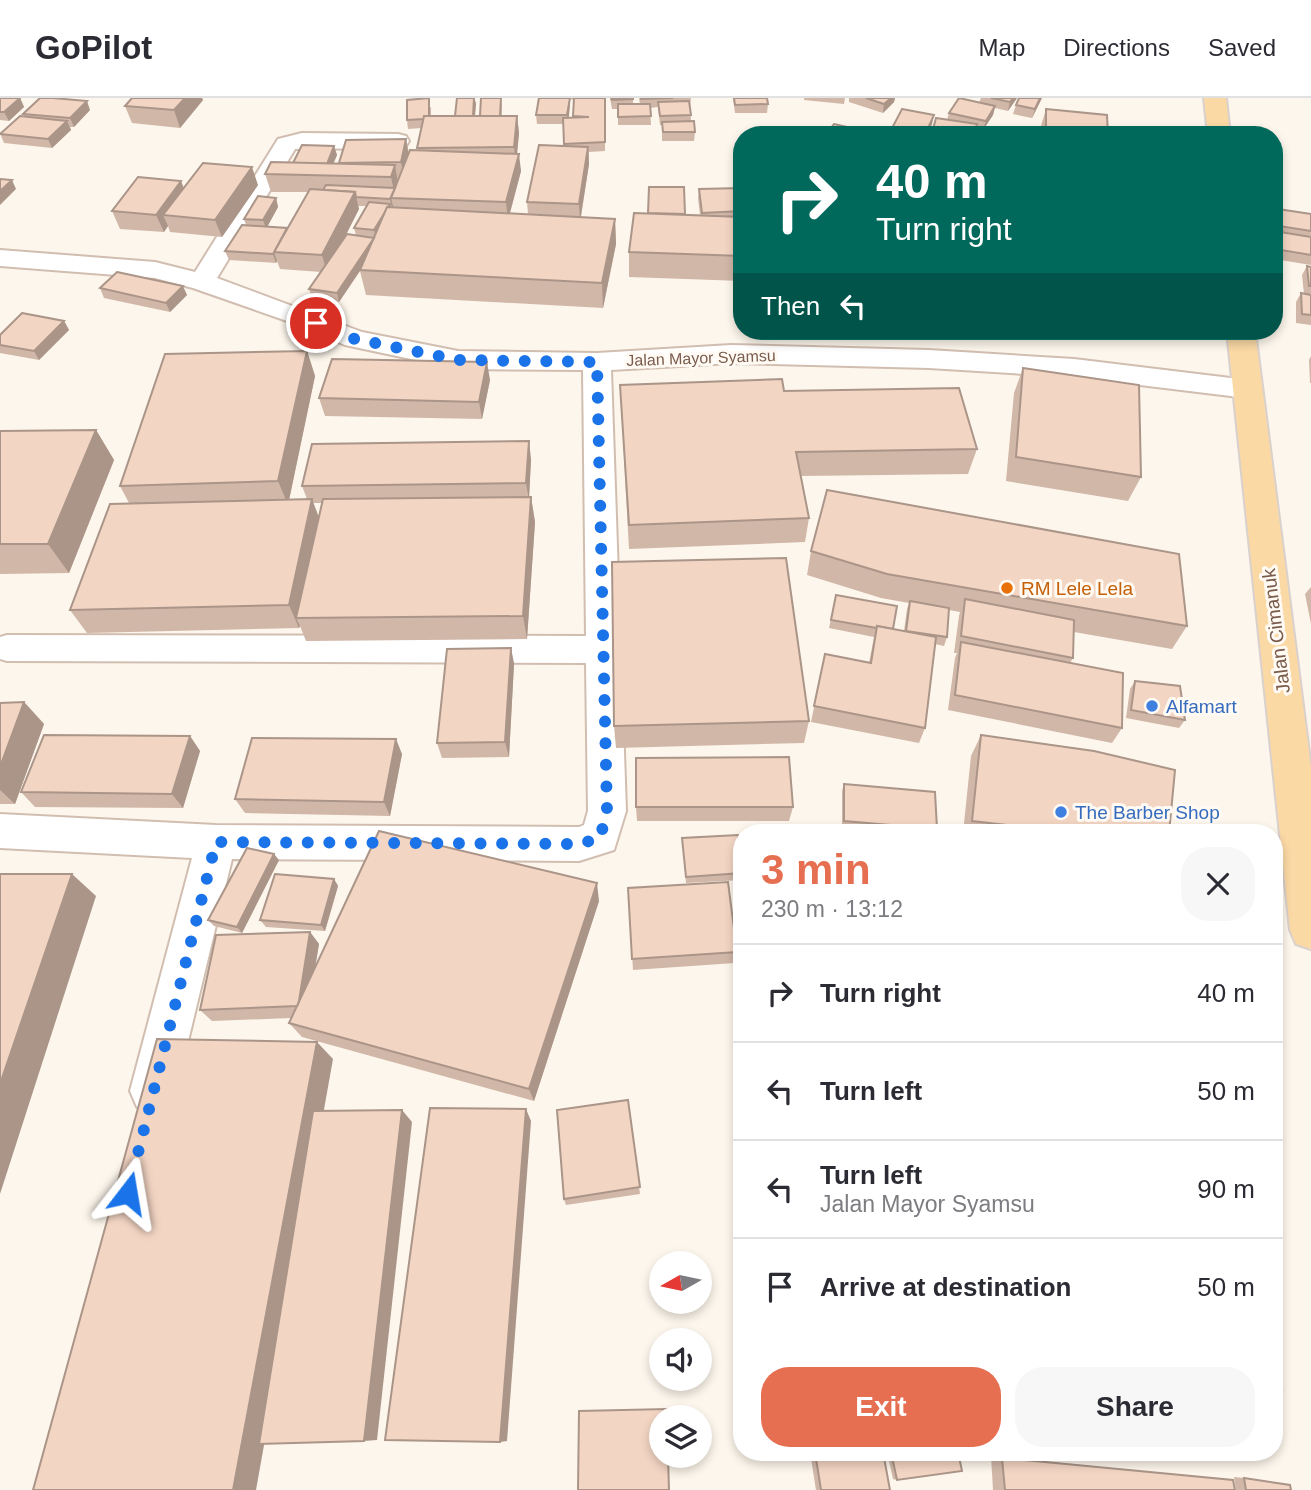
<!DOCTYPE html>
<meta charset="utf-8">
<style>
:root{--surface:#fff;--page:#f7f7f7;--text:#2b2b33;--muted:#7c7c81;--line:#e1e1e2;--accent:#e76f51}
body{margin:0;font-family:Arial,sans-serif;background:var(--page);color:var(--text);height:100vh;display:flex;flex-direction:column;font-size:26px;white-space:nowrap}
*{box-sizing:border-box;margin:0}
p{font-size:23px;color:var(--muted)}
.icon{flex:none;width:38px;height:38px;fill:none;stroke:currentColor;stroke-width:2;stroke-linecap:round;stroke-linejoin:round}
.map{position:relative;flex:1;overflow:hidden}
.panel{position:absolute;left:733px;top:726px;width:550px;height:637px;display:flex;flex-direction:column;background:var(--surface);border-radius:28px;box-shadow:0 4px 10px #0003}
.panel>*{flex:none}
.top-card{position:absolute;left:733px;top:28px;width:550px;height:214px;border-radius:28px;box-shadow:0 4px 10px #0003;background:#00695c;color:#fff;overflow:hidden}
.needle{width:46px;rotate:261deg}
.fabs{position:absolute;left:649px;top:1153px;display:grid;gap:14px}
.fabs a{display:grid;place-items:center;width:63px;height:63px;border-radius:50%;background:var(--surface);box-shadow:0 4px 10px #0003;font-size:35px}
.pin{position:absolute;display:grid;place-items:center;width:60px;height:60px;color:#fff;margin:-30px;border:4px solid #fff;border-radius:50%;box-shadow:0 2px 7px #0007}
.me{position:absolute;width:77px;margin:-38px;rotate:14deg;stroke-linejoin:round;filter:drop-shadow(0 0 5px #0008)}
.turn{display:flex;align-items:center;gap:24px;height:147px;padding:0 28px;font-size:32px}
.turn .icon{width:91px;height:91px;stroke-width:2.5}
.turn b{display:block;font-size:49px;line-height:60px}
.then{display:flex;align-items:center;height:66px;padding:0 28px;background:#0003;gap:14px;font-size:26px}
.round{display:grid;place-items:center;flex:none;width:74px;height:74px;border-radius:28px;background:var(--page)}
.summary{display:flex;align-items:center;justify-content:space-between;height:119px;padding:0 28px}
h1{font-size:42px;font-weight:700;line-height:52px;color:var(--accent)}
.primary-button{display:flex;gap:14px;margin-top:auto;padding:14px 28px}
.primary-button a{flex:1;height:80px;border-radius:28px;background:var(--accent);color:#fff;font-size:28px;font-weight:700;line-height:80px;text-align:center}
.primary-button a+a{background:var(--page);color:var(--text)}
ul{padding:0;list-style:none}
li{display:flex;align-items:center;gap:21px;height:98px;padding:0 28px;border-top:2px solid var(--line)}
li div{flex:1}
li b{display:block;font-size:26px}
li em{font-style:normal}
header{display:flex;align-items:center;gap:42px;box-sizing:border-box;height:98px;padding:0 35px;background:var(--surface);border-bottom:2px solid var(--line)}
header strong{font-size:33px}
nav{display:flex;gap:38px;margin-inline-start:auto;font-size:24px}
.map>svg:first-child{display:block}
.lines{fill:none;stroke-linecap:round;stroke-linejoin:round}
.minor-casing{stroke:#d1beb0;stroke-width:4}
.major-casing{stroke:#dad1cd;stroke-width:4}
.minor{fill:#fff;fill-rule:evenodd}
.major{fill:#fbd9a5;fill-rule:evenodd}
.wall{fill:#d1b7a8;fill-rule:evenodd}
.shaded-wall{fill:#aa9588}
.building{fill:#f3d5c3;stroke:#aa9588;stroke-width:2}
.route{stroke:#1a73e8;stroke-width:12;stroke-dasharray:0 21.6}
.food-dot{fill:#e8710a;stroke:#fffaf3;stroke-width:2.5}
.shop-dot{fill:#3f7fe0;stroke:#fffaf3;stroke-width:2.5}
.labels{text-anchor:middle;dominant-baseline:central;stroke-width:6;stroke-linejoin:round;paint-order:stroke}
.far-street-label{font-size:16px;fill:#7a5c4d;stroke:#fffaf3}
.food-label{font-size:19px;fill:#c56008;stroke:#fffaf3;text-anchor:start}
.street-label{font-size:19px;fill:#7a5c4d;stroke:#fffaf3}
.shop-label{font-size:19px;fill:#366cbe;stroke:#fffaf3;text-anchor:start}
</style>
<header>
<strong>GoPilot</strong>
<nav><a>Map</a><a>Directions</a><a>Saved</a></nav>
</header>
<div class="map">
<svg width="1311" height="1392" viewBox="0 0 1311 1392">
<rect width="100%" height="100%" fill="#fdf6ec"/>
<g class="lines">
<!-- minor casing -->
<g class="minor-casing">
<polygon id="minor" points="302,35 398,36 406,38 409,43 406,48 398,50 295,51 217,180 362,234 458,253 597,255 731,247 929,252 1074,261 1247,282 1257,285 1261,291 1257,297 1247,300 1074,279 929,270 731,265 611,272 626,713 614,752 579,763 232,761 176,993 169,1009 153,1016 137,1009 130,993 192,760 0,750 0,716 216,727 579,729 584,727 588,713 586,565 7,563 0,561 0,539 7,537 586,538 583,272 458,271 345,247 287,223 193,190 155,180 0,168 0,152 155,164 195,174 278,41"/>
</g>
<!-- major casing -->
<g class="major-casing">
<g id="major">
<polygon points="1204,0 1226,0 1230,37 1208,37"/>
<polygon points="1227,233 1255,233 1311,670 1311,851 1296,846 1290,832"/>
</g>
</g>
<!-- minor -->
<use href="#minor" class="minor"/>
<!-- major -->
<use href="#major" class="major"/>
</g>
<!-- wall -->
<g class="wall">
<polygon points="0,0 20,0 24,9 9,23 0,22"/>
<polygon points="132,0 202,0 203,2 180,30 132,25 125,8"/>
<path d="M538,0H605V53L589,54V66L581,119L615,121L616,146L603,210L366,197L360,173L339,204L312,200L309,191L321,174L280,171L277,163L276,165L229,162L225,153L246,127L244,121L276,100L278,109L267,129L287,130L308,94H271L265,76L334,48L337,57L333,66H339V65L406,41L409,55L418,52L422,30L408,31L407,22L431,9V18H455L476,5L475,18H480L502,5V18H517L519,35L517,56L521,73L510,115L528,116L527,104L564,48L563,26H537L536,17ZM570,1L574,2L573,19L569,20ZM358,108H366L354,130L356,137L344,141L359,111Z"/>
<polygon points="610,0 633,0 633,6 640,6 639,0 691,0 690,8 691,23 695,34 694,43 662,43 662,27 660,27 658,9 650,10 651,27 618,27 618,11 612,11"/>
<polygon points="733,0 767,0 768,6 767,15 735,15"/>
<polygon points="804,0 845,0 844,6 804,2"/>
<polygon points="849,0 895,0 894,4 883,15 849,4"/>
<polygon points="981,0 1017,0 1008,13 995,10 993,17 983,32 976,30 974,37 931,37 936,20 947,22 949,15 979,5"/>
<polygon points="1019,0 1042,0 1032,20 1013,16 1016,7"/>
<polygon points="1046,11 1108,37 1041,37 1041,28"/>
<polygon points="90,12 74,29 70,29 71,32 52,50 4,45 0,35 24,18 23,16"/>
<polygon points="932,26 927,37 890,37 890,34"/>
<polygon points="258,87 222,139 170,134 168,128 164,134 120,131 112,113 184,90"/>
<polygon points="742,90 742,183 629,179 629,154 685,116 700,117 698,100 699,91"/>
<polygon points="1278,111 1311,116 1311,167 1274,161 1274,119"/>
<polygon points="1307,168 1311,169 1311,227 1296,225 1296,204 1301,195 1304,196 1302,177"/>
<polygon points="100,190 187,197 170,214 104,200"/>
<polygon points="64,223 69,232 39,262 0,255 0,237"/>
<path d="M307,253L315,278L289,402L307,401L302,388L531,361L529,399H531L535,424L527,541L306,543L300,528L299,530L87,535L70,512L129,405L120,388ZM313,405H322L319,420Z"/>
<polygon points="1311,258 1311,285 1310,285 1309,262"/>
<polygon points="1023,270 1141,379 1128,403 1006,383 1014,295"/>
<polygon points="490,282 482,321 325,318 319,300"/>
<polygon points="620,287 784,293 977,351 968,376 801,378 809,420 805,444 629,451"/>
<polygon points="96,332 114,362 69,475 0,476 0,333"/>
<polygon points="811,453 1187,528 1172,551 1074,534 1073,560 1070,565 1122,630 1112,645 948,612 955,560 957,555 954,555 959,518 960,514 949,512 947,539 944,548 935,546 925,630 919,645 811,624 825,556 869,565 874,539 829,530 836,497 893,531 904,533 907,511 909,505 881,500 807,477"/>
<polygon points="1311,489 1311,526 1305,496"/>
<polygon points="511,550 514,566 509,659 442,660 437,645"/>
<polygon points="1135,583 1185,622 1179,630 1126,620 1130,591"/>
<polygon points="24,604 44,626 15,706 0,706 0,605"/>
<polygon points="809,623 804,645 616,650 614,628"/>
<polygon points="981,637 1169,735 963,735 971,658"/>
<polygon points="190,638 200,653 183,710 35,709 21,694"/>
<polygon points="402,656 390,718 245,715 235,701"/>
<polygon points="844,686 937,731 935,735 900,735 842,730 842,693"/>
<polygon points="636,709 793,709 789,723 637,723"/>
<polygon points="682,740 742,767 742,782 686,785"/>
<polygon points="279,762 242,835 214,828 208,822"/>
<polygon points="334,781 338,788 325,833 266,829 260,822"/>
<polygon points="628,790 737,854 735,865 633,872"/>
<polygon points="599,803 534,1003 302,939 289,925 291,920 212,923 200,912 310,834 319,846 315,869"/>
<polygon points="628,1002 640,1096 566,1107 564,1101"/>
<polygon points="810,1354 883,1354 890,1392 816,1392"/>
<polygon points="887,1354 958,1354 897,1382 893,1381"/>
<polygon points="991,1358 1214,1380 1235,1392 993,1392"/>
<polygon points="1234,1379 1244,1380 1291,1392 1236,1392"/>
</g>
<!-- shaded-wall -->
<g class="shaded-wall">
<polygon points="20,0 24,9 9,23 4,14"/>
<polygon points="185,0 202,0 203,2 180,30 174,12"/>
<polygon points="474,0 476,5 474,29 473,20"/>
<polygon points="570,0 570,6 568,26 567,17"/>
<polygon points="891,0 895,0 894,4 883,15 884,6"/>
<polygon points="1013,0 1017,0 1008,13 1010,4"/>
<polygon points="1040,0 1042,0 1032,20 1035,11"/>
<polygon points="87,3 90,12 74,29 70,20"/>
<polygon points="995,8 993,17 983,32 986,23"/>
<polygon points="934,17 932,26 927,37 925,37"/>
<polygon points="517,18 519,35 516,66 514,49"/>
<polygon points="67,23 71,32 52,50 48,41"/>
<polygon points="406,41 409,59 404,82 401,64"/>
<polygon points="334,48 337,57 328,78 323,73"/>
<polygon points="588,49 589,66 580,123 579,106"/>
<polygon points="519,56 521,73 508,122 506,104"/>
<polygon points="395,67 398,85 391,100 393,108 392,110 390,101 394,93 391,79"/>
<polygon points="252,69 258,87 222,139 215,122"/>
<polygon points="12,82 16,91 0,107 0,93"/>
<polygon points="181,83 188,100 163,117 168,128 164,134 156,117"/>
<polygon points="355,94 359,111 327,174 322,157"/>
<polygon points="276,100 278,109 266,131 263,122"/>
<polygon points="390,106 392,115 376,141 374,132"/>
<polygon points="615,121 616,146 603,210 602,185"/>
<polygon points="374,140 376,149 339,204 337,195"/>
<polygon points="274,154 277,163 276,165 273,156"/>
<polygon points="183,188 187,197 170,214 166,205"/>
<polygon points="64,223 69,232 39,262 34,253"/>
<polygon points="307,253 315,278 288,407 278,383"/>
<polygon points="487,264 490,282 482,321 479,304"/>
<polygon points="96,332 114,362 69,475 48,446"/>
<polygon points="529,343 531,361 529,402 526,385"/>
<polygon points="531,399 535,424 527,541 523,518"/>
<polygon points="312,401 321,425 296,520 300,528 299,530 289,507"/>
<polygon points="511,550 514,566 509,659 505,644"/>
<polygon points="24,604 44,626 15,706 0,692 0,669"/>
<polygon points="190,638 200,653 183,710 172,696"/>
<polygon points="396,641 402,656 390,718 384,704"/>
<polygon points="274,756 279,762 242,835 237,829"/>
<polygon points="72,776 96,798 0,1096 0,986"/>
<polygon points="334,781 338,788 325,833 321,827"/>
<polygon points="597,785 599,803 534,1003 529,991"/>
<polygon points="310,834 319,846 307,919 298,908"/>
<polygon points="317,944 333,961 256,1392 233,1392"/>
<polygon points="526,1011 531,1023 507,1343 500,1344"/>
<polygon points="402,1012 412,1024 377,1342 364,1343"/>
</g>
<!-- building -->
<g class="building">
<polygon points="0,0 20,0 4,14 0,14"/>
<polygon points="40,0 53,0 87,3 70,20 23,16"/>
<polygon points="132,0 185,0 174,12 125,8"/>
<polygon points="429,0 429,18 424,18 424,21 407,22 407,2"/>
<polygon points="457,0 474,0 473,18 455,18"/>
<polygon points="481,0 501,0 500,18 480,18"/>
<polygon points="539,0 570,0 567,17 536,17"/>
<polygon points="574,0 605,0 605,44 564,46 563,20 589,19 573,18"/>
<polygon points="611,0 633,0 633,1 612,2"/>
<polygon points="641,0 673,0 641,1"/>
<polygon points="734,0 767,0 768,6 735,7"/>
<polygon points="866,0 891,0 884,6"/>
<polygon points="959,0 995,8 986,23 949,15"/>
<polygon points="991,0 1013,0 1010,4"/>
<polygon points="1019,0 1040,0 1035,11 1016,7"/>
<polygon points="689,3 691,17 660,18 658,4"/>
<polygon points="618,6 650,6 651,18 618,19"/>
<polygon points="902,11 934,17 925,37 907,37 890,34"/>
<polygon points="1046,11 1107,17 1108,37 1046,37"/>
<polygon points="20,18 67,23 48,41 0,36"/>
<polygon points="424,18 517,18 514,49 417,50"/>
<polygon points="936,20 977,26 974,37 944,37 932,35"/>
<polygon points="694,23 695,34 663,34 662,24"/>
<polygon points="834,26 869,34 866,37 832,37 827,35"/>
<polygon points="406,41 401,64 339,65 346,42"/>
<polygon points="302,47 334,48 327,66 293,65"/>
<polygon points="539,47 588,49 579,106 527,104"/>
<polygon points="410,52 519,56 506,104 391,100"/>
<polygon points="271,64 395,67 391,79 265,76"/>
<polygon points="203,65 252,69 215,122 163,117"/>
<polygon points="138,79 181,83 156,117 112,113"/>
<polygon points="0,81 12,82 0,93"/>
<polygon points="326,87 395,90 390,101 356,99 355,94 323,92"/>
<polygon points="649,89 684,89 685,116 648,115"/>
<polygon points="742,90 742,113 702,115 699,91"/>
<polygon points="310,91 355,94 322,157 274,154"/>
<polygon points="258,98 276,100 263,122 244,121"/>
<polygon points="369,104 390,106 374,132 354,130"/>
<polygon points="387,109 615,121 602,185 360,172"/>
<polygon points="1278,111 1311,116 1311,133 1279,128"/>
<polygon points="634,115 742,119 742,158 629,154"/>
<polygon points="242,127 287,130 273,156 225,153"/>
<polygon points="1274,133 1311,139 1311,157 1275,151"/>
<polygon points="347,136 374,140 337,195 309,191"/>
<polygon points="1307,168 1311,169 1311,188 1309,188"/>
<polygon points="117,174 183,188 166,205 100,190"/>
<polygon points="1301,195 1311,197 1311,217 1302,216"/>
<polygon points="22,215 64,223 34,253 0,247 0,237"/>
<polygon points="307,253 278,383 120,388 165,256"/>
<polygon points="332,261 487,264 479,304 319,300"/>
<polygon points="1023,270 1139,287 1141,379 1016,359"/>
<polygon points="782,281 784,293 959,290 977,351 796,354 809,420 629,427 620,287"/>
<polygon points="96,332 48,446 0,446 0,333"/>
<polygon points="529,343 526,385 302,388 312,346"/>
<polygon points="827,392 1179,456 1187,528 887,476 811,453"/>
<polygon points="531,399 523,518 296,520 323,401"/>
<polygon points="312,401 289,507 70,512 110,406"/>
<polygon points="786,460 809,623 614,628 612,464"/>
<polygon points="836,497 897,508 893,531 877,528 877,530 831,522"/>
<polygon points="965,501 1074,522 1073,560 961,538"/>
<polygon points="910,503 949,510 947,539 906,533"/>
<polygon points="877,528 936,539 925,630 814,608 825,556 871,565"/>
<polygon points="961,544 1123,575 1122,630 955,597"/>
<polygon points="511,550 505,644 437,645 447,551"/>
<polygon points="1135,583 1180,588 1185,622 1131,612"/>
<polygon points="24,604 0,669 0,605"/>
<polygon points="44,637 190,638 172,696 21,694"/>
<polygon points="981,637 1094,653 1175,672 1169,735 1075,735 972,723"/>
<polygon points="252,640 396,641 384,704 235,701"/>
<polygon points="789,659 793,709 636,709 636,660"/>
<polygon points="844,686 935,694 937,731 844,723"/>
<polygon points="379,733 597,785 529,991 289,925"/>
<polygon points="738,737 742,775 686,779 682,740"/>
<polygon points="247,750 274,756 237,829 208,822"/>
<polygon points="0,776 72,776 0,986"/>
<polygon points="275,776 334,781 321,827 260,822"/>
<polygon points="728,784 737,854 632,861 628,790"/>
<polygon points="310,834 299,903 297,908 200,912 216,837"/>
<polygon points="157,941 317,944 233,1392 33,1392"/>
<polygon points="628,1002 640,1089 564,1101 557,1012"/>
<polygon points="430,1010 526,1011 500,1344 385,1342"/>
<polygon points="402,1012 364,1343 259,1346 313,1013"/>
<polygon points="1274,1267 1282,1292 1274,1292"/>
<polygon points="667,1311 667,1320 662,1320 662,1358 668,1358 669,1392 578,1392 579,1313"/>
<polygon points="815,1354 883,1354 890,1392 821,1392"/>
<polygon points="891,1354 958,1354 962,1373 897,1382"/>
<polygon points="1002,1360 1233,1382 1235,1392 1005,1392"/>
<polygon points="1244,1380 1290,1387 1291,1392 1246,1392"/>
</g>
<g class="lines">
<!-- route -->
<polyline class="route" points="128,1095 216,744 579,746 600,740 607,713 597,264 458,262 355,241 316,225"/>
</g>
<!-- markers -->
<circle class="food-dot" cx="1007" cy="490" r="7"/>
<g class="shop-dot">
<circle cx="1152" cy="608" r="7"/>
<circle cx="1061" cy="714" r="7"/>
</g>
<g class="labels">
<!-- far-street labels -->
<g class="far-street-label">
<text transform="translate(701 260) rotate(-2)">Jalan Mayor Syamsu</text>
</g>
<!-- food labels -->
<g class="food-label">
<text x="1021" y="490">RM Lele Lela</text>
</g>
<!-- street labels -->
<g class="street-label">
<text transform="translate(1276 533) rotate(-97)">Jalan Cimanuk</text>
</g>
<!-- shop labels -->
<g class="shop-label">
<text x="1166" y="608">Alfamart</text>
<text x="1075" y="714">The Barber Shop</text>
</g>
</g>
</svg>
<div class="fabs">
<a><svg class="needle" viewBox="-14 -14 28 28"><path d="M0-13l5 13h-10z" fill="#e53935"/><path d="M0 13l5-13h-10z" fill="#7c7c81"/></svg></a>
<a><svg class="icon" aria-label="sound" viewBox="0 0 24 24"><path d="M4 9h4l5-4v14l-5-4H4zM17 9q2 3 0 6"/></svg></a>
<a><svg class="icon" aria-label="layers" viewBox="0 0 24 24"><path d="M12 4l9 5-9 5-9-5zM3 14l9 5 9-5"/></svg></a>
</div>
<div class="pin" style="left:316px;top:225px;background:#d93025"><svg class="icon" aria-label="arrive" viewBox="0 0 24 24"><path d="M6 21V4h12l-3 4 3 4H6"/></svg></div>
<svg class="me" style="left:128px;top:1095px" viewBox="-20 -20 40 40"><path d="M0-17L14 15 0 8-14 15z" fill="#1a73e8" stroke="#fff" stroke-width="4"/></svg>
<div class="top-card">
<div class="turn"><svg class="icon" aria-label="right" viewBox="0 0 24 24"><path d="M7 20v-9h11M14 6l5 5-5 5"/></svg><div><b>40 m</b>Turn right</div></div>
<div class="then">Then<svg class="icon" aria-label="left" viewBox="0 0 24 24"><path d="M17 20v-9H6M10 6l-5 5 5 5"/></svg></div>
</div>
<section class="panel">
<div class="summary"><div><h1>3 min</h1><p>230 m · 13:12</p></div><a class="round"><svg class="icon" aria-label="close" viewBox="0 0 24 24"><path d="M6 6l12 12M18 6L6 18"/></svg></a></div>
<ul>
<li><svg class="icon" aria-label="right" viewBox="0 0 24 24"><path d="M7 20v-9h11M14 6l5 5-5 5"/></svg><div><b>Turn right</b></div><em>40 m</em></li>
<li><svg class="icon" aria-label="left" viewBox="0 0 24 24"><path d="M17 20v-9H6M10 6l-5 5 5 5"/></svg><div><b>Turn left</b></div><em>50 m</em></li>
<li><svg class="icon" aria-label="left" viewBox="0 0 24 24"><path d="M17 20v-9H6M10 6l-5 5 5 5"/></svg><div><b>Turn left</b><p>Jalan Mayor Syamsu</p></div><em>90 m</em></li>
<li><svg class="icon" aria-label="arrive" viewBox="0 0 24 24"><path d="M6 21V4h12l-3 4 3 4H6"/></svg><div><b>Arrive at destination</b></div><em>50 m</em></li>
</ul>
<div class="primary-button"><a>Exit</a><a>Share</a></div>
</section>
</div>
